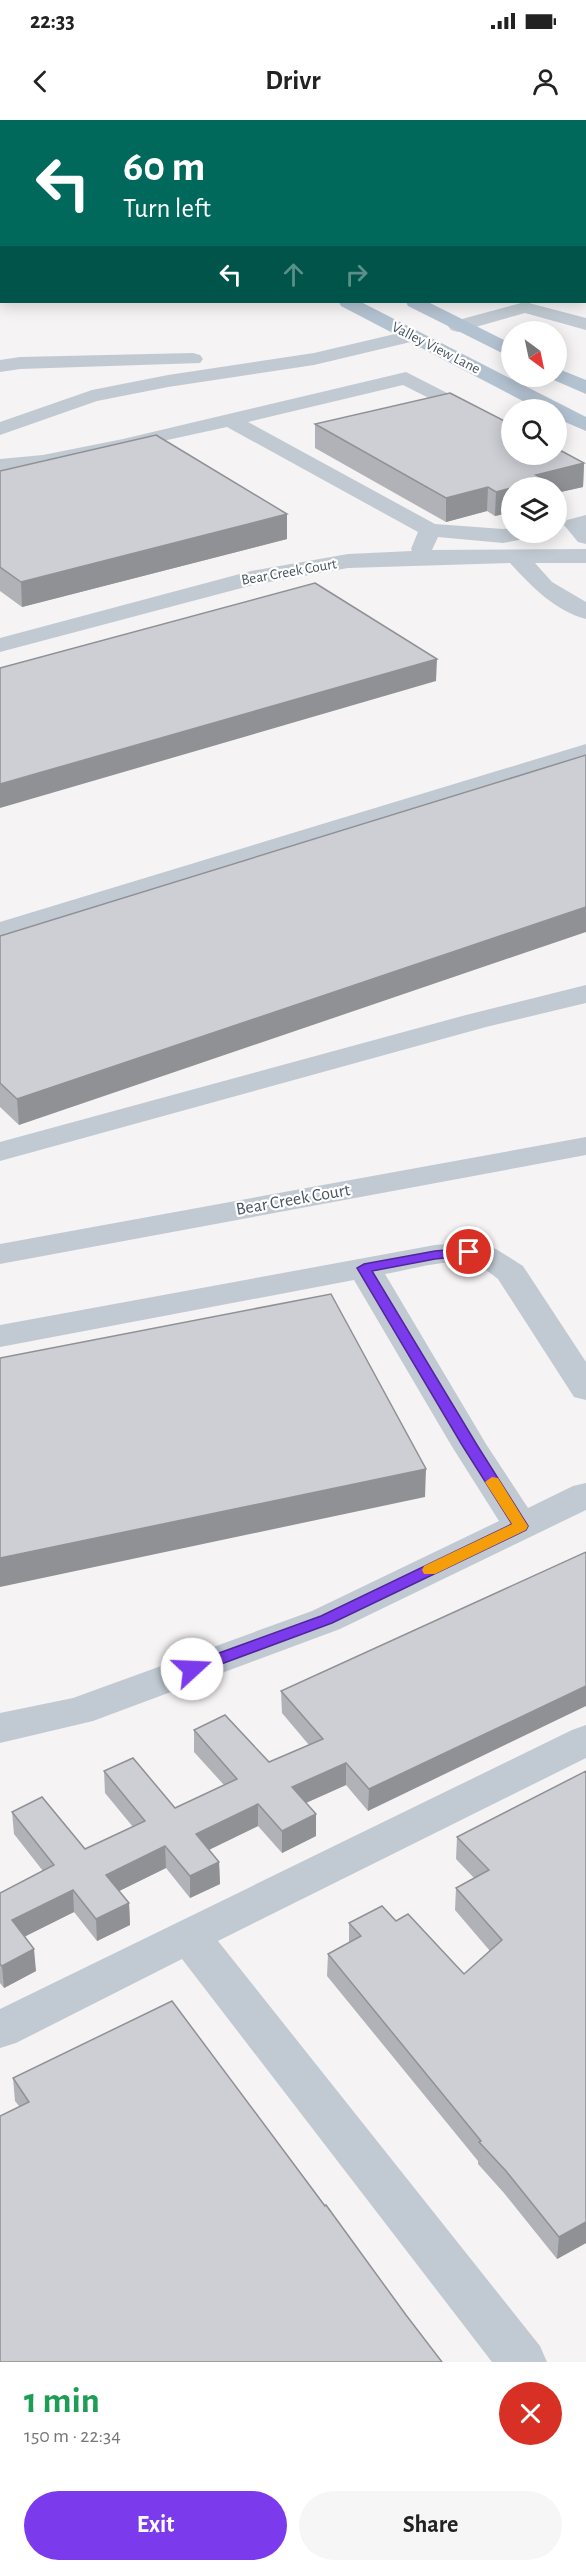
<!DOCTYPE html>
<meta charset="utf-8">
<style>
:root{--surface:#fff;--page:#f6f6f6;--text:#222;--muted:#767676;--accent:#7c3aed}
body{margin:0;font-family:"Alegreya Sans",sans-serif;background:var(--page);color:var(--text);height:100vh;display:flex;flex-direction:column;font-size:22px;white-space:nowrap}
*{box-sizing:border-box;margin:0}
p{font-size:20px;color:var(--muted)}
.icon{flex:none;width:33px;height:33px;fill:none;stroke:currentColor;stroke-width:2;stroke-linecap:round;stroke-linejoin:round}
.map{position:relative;height:2242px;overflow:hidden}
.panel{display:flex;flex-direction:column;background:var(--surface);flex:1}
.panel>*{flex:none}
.top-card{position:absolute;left:0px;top:0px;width:586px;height:183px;box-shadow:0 3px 15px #0003;background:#00695c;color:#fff;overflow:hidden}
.needle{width:39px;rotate:147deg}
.controls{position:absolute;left:501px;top:201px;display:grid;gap:12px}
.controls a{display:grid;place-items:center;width:66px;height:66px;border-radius:50%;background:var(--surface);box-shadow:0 3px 15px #0003;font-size:30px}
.pin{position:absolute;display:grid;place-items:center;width:51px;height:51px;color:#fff;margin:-26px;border:3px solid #fff;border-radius:50%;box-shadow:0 2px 6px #0007}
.me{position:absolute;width:66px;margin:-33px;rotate:70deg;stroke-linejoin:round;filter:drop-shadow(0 0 4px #0008)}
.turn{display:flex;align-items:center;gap:21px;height:126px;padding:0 24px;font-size:27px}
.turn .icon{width:78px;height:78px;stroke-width:2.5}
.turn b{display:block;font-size:42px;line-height:51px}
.lanes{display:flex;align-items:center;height:57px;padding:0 24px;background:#0003;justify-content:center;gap:30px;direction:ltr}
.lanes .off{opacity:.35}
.round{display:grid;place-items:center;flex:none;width:63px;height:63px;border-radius:32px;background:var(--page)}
.summary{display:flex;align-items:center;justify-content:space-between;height:102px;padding:0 24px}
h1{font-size:36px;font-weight:700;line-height:45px;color:#1e9e55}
.primary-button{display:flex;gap:12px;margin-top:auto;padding:12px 24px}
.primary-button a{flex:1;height:69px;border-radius:36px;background:var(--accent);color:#fff;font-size:24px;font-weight:700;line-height:69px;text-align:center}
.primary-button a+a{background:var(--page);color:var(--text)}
.status{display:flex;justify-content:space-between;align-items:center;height:42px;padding:0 30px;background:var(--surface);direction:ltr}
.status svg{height:16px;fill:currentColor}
header{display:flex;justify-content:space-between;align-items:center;height:78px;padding:0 24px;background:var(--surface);font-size:27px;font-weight:700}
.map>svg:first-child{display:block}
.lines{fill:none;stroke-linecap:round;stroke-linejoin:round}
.minor{fill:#c1cad2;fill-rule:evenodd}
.major{fill:#b3c2d1;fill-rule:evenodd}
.rail-casing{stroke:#b5b8bd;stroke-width:4}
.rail{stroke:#fff;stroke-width:2;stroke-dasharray:8;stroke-linecap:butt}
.wall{fill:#b0b2b7}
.shaded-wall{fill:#909195}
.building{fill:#cdcfd5;stroke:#909195;stroke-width:1.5}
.route{fill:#7c3aed;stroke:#51269a;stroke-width:1.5}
.slow{fill:#f59e0b}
.labels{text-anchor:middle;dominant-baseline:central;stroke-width:4.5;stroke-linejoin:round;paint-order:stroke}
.far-street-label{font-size:15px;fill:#4a5661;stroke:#fff}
.street-label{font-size:18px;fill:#4a5661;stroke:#fff}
</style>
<div class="status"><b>22:33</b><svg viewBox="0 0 49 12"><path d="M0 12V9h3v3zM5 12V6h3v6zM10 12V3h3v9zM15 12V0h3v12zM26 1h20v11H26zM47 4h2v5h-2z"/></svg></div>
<header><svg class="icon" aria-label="back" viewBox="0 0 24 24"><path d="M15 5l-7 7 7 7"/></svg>Drivr<svg class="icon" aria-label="person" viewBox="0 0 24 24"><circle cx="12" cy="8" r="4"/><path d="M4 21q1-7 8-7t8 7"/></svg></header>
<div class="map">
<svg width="586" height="2242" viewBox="0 0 586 2242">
<rect width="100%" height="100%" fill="#f5f3f3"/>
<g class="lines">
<!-- minor -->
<g class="minor">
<polygon points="125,0 143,0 144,2 126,2"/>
<polygon points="247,0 272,0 246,2"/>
<rect x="585" y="41" width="1" height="10"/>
<rect x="585" y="165" width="1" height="12"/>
<polygon points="525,182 586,198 586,210 525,193 458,212 451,210 448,206 451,202"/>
<polygon points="412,210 419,212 422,216 419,220 314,245 168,267 97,281 0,315 0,302 92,270 168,255 314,233"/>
<polygon points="193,233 200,235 203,239 200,243 20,249 0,252 0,240 20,237"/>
<path d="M406,252L512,306V320L403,265L248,302L435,404L503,409L512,408V412H538L535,417L503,423L438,417L432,430L586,429V443H535L552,462L586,482V499C555,491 531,466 510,443L348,448L253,465L0,532V518L251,451L348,434L412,431L411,429L418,412L227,307L43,347L0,351V339L43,335L123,319Z"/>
<polygon points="586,395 586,424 578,422 564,405 567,400"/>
<polygon points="586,624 586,640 0,819 0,802"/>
<polygon points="586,865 586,883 486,907 0,1041 0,1022 466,895"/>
<polygon points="586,1017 586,1035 0,1144 0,1124"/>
<path d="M457,1123L476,1124L496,1129L523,1146L586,1242V1280L574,1277L498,1159C491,1154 483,1147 474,1144C451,1137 409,1150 385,1154L486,1324L528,1388L573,1366L586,1363V1390L340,1509L93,1601L0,1623V1593L73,1578L312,1491L499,1401L451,1325L354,1160L0,1227V1205L435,1125Z"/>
<polygon points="586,1605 586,1638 218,1821 540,2226 547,2242 492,2242 182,1839 16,1923 0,1928 0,1889 572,1610"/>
</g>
<!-- major -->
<g class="major">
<polygon points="0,0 9,0 10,2 2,2 2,7"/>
<polygon points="47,0 65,0 66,2 48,2"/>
<rect x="0" y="55" width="2" height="10"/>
<polygon points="339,182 361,182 586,297 586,311 556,298 556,290 540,290 341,186"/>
<polygon points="406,182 428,182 512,224 512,238 408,186"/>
<polygon points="556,248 586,260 586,274 549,258 548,256 556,256"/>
</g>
<!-- rail casing -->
<g class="rail-casing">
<g id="rail">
<polyline points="477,2 485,0"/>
<polyline points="497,2 505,0"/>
<polyline points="548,2 569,0"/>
</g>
</g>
<!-- rail -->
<use href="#rail" class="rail"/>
</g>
<!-- wall -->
<g class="wall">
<polygon points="586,66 586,109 585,109 585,67"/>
<polygon points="315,304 584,343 583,367 556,373 556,368 512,368 512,392 495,396 487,391 446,402 315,328"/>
<polygon points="0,351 287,419 22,487 0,471"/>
<polygon points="586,635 19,1005 0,987 0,816"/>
<polygon points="586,1432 368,1691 346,1665 306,1683 316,1694 316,1716 282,1733 258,1706 209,1730 219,1742 220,1764 190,1778 166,1748 119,1771 129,1783 130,1805 97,1821 74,1792 25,1816 36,1851 4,1868 0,1863 0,1773 43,1751 14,1714 12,1692 85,1729 133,1707 105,1673 104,1651 175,1688 224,1665 194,1632 194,1610 269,1642 309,1625 282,1593 281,1571"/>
<polygon points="586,1651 586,2123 557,2139 504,2073 478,2044 478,2041 327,1856 328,1834 349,1823 349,1803 396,1801 464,1854 490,1831 455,1790 456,1768 474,1758 456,1739 457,1717"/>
<polygon points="13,1958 406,2195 19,1986 15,1981"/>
</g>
<!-- shaded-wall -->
<g class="shaded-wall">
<rect x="0" y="14" width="2" height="17"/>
<polygon points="584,343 583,367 556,373 556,368 512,368 536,355"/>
<polygon points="488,367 487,391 446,402 446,378"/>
<polygon points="512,368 512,392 495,396 496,372"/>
<polygon points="287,394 287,419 22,487 21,462"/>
<polygon points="437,539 436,561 0,688 0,664"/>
<polygon points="586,787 586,812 19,1005 17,979"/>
<polygon points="426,1349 425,1377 0,1467 0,1438"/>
<polygon points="586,1566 586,1586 368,1691 369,1669"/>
<polygon points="346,1643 346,1665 292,1689 292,1667"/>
<polygon points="258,1684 258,1706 196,1736 196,1714"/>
<polygon points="316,1694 316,1716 282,1733 282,1711"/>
<polygon points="165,1726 166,1748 107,1777 106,1755"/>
<polygon points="219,1742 220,1764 190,1778 190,1756"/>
<polygon points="73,1770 74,1792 14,1822 12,1800"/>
<polygon points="129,1783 130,1805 97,1821 96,1799"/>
<polygon points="34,1829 36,1851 4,1868 2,1846"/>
<polygon points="586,2102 586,2123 557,2139 559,2117"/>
</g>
<!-- building -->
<g class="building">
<polygon points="586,66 586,88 585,88 585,67"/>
<polygon points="450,273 512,305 512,334 556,334 556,328 584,343 536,355 544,359 496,372 488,367 446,378 315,304"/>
<polygon points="156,315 287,394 21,462 0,447 0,351"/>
<polygon points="315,463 437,539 0,664 0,548"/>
<polygon points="586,635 586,787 17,979 0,963 0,816"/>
<polygon points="331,1174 426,1349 0,1438 0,1238"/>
<polygon points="586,1432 586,1566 369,1669 346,1643 292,1667 316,1694 282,1711 258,1684 196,1714 219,1742 190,1756 165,1726 106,1755 129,1783 96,1799 73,1770 12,1800 34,1829 2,1846 0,1844 0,1773 54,1745 12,1692 42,1677 85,1729 145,1701 104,1651 133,1638 175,1688 237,1659 194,1610 225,1595 269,1642 323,1619 281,1571"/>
<polygon points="586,1651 586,2102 559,2117 506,2051 479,2022 481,2021 328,1834 361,1816 349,1803 382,1786 396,1801 408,1794 464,1854 502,1820 456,1768 489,1750 457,1717"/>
<polygon points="172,1881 325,2086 326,2085 406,2195 442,2242 0,2242 0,1996 29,1982 13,1958"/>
</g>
<!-- route -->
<polygon class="route" points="469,1128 476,1132 474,1135 435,1139 372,1151 477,1325 528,1406 526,1410 332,1503 197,1553 186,1553 183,1549 186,1545 321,1496 512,1404 462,1325 357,1148 364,1144 435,1131"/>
<!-- slow -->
<polygon class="slow" points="492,1357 498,1358 526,1403 528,1406 526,1410 435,1454 424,1454 422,1450 424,1446 512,1404 485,1362"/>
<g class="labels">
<!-- far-street labels -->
<g class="far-street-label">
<text transform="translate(436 228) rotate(27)">Valley View Lane</text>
<text transform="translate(289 452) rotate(-10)">Bear Creek Court</text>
</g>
<!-- street labels -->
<g class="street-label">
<text transform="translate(293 1080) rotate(-10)">Bear Creek Court</text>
</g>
</g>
</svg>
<div class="controls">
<a><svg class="needle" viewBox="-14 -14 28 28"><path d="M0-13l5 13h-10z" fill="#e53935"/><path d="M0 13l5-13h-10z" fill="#767676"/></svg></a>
<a><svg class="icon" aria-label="search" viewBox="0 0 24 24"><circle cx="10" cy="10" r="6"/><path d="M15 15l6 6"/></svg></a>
<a><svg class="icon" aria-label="layers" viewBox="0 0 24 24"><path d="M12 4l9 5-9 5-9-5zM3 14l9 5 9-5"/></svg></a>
</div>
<div class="pin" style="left:469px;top:1132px;background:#d93025"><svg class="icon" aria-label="arrive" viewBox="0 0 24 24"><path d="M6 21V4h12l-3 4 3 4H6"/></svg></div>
<svg class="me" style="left:192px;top:1549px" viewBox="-20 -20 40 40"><circle r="19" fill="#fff"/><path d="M0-13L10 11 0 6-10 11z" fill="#7c3aed"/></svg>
<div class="top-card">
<div class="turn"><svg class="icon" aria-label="left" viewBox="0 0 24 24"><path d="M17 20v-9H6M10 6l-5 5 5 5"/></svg><div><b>60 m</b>Turn left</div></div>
<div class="lanes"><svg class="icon" aria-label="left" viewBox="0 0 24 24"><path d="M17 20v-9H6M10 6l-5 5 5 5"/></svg><svg class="icon off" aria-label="ahead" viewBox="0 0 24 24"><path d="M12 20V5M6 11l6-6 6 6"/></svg><svg class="icon off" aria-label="right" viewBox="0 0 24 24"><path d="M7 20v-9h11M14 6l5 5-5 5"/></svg></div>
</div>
</div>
<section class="panel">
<div class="summary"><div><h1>1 min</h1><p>150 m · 22:34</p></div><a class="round" style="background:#d93025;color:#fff"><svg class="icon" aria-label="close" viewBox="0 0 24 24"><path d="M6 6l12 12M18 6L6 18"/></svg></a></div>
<div class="primary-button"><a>Exit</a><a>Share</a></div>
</section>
